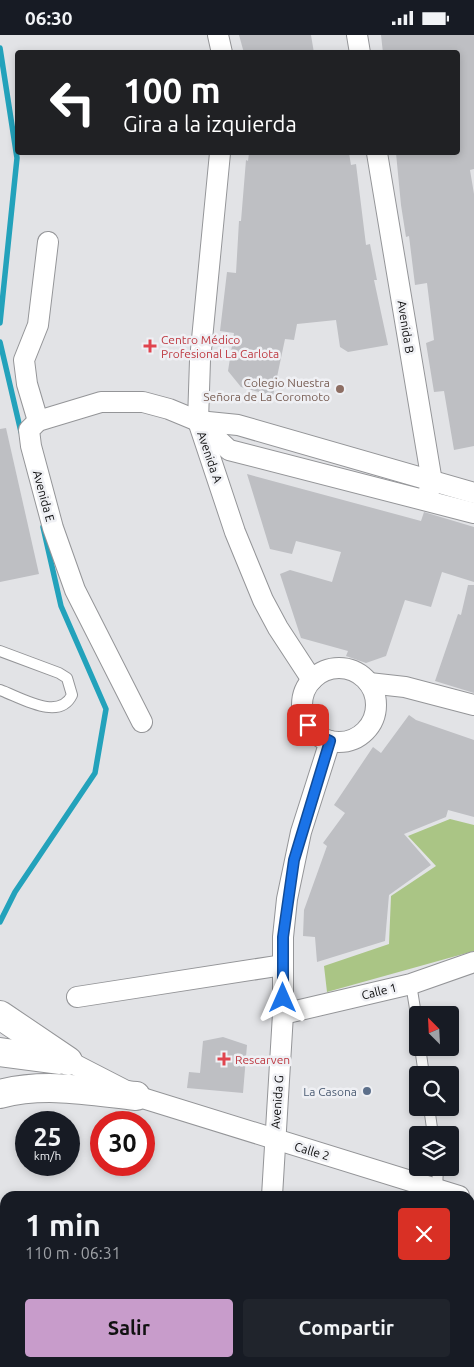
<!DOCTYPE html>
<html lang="es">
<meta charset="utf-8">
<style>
:root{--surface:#171b24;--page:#20242c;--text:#f1f3f6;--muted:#9ea1a6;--accent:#c89ccb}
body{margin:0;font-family:Ubuntu,sans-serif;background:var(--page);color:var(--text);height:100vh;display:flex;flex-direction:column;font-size:19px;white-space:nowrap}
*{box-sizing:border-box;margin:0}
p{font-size:16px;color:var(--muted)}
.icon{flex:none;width:28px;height:28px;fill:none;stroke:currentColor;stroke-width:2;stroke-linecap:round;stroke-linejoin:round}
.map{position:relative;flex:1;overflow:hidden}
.side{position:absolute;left:0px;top:1156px;width:475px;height:176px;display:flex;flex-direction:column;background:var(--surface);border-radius:15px 15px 0 0;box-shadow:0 2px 8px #0003}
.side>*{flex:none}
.top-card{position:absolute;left:15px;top:15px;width:445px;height:105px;border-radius:5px;box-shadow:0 2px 8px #0003;background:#202124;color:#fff;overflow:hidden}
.needle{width:32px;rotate:336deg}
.tools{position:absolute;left:409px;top:971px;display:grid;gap:10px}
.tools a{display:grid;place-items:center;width:50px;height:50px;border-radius:5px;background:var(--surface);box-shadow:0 2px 8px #0003;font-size:25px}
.speed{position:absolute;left:15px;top:1076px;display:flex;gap:10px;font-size:25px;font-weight:700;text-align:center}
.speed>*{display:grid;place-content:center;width:65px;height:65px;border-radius:50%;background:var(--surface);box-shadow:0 2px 8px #0003;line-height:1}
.speed small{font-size:12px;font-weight:400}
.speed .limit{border:8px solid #d22;background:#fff;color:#111}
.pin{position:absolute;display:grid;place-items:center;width:42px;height:42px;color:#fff;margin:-21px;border-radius:10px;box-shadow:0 2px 8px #0006}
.me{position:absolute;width:55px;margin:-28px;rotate:0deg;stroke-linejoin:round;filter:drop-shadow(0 0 4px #0008)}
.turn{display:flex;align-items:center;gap:18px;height:105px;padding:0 25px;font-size:22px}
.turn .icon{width:65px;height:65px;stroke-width:2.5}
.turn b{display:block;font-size:35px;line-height:42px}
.round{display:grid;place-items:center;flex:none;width:52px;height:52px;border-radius:5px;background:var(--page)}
.overview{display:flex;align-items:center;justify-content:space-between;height:85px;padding:0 25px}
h1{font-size:30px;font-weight:600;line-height:38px}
.primary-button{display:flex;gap:10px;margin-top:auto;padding:10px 25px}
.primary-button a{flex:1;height:58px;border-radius:5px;background:var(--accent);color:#111;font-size:20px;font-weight:600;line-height:58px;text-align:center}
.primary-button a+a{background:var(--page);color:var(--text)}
.status{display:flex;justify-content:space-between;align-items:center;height:35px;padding:0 25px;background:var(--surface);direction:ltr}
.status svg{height:14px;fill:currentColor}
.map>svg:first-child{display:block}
.green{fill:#aac585}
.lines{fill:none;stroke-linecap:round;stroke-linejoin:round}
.stream{stroke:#23a2bb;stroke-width:5.5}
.building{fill:#bebfc3}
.lane-casing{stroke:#949598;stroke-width:12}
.street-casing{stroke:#949598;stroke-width:22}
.secondary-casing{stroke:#949598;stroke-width:30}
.lane{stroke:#fff;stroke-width:10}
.street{stroke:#fff;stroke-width:20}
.secondary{stroke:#fff;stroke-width:28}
.route-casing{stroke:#114b97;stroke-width:12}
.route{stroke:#1a73e8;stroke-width:9}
.health-dot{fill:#e0444e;stroke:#eff0f4;stroke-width:2}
.education-dot{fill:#8d6e63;stroke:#eff0f4;stroke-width:2}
.service-dot{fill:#5c6f8a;stroke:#eff0f4;stroke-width:2}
.labels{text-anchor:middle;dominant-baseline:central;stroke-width:5;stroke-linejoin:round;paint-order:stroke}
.street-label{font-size:12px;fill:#0b0b0c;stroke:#eff0f4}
.health-label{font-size:12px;fill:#be3a42;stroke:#eff0f4;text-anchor:start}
.education-label{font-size:12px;fill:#785e54;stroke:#eff0f4;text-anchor:end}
.service-label{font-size:12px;fill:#4e5e75;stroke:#eff0f4;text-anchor:end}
</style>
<div class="status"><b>06:30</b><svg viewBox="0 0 49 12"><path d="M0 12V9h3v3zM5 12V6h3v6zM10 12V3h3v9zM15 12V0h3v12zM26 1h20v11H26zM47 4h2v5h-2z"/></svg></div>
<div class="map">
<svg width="474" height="1332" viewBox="0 0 474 1332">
<rect width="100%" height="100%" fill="#e2e3e6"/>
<!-- green -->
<polygon class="green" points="450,784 474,790 474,916 327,957 324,931 389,909 391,861 436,831 408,801"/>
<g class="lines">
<!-- stream -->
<g class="stream">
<polyline points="0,13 17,123 0,288"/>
<polyline points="0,307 21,397"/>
<polyline points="0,887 15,857 95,738 106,674 61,571 43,492"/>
</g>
</g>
<!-- building -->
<g class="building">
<polygon points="239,0 311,0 314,18 244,18"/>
<polygon points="381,0 474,0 474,134 470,135 474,159 474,411 454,415 444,356 434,357 426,308 434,305 427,248 415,250 409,201 406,202 401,170 396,118 458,118 458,18 383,18"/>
<polygon points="249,118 349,118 351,130 356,129 366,210 370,209 377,245 374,245 388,310 348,317 340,312 336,285 297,289 294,305 285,304 273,361 241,352 228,336 234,298 220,296 227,237 236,238 239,186 241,186 246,125 248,126"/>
<polygon points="6,393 39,539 0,547 0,394"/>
<polygon points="247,439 421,486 424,477 474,492 474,547 442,537 431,572 405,565 386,621 366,628 346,621 348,616 301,603 280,539 290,535 332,547 341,517 296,506 292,519 270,514"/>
<polygon points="468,550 474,550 474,658 435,646 458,579 461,580"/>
<polygon points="409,680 416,685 474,705 474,782 448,775 446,782 404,799 431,830 389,860 385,906 317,927 315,902 303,901 304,875 327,811 323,808 345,778 334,770 373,712 381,718"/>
<polygon points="223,1002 247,1010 243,1058 187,1053 189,1037 200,1038 203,1006"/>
</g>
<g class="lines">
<!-- lane casing -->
<g class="lane-casing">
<g id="lane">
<path d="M0,616L59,638L67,643L72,660C59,687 20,662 0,655"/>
<polyline points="411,949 418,992"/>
<polyline points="420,1012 424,1040"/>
<polyline points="429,1072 433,1100"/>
<polyline points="437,1155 438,1132"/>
</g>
</g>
<!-- street casing -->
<g class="street-casing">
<g id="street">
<polyline points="218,0 222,18"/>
<polyline points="357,0 360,18"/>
<polyline points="220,118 200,325 198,386 235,497 263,565 278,593 312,645"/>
<polyline points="377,118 432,447 426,465"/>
<polyline points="38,386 27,349 24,325 38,290 48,207"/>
<polyline points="199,387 229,415 474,478"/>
<circle cx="339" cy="670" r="37"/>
<polyline points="369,648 405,652 474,670"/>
<polyline points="142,687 75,555 53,493 31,411 29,395 38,386 101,367 143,367 169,374 198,386 238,390 474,458"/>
<polyline points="77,962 283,930"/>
<polyline points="283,979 411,949 474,927"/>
<polyline points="68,1026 136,1061 459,1161"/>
<polyline points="272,1161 283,979 283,902 287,864 301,797 330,706"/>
<polyline points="0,1208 5,1209"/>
<polyline points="266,1328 266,1332"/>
<polyline points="420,1328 436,1332"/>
</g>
</g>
<!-- secondary casing -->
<g class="secondary-casing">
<g id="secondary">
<polyline points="0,980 68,1026"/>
<polyline points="0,1017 59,1025"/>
<path d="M0,1059C45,1047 90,1056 136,1061"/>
</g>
</g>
<!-- lane -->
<use href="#lane" class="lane"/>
<!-- street -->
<use href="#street" class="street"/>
<!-- secondary -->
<use href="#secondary" class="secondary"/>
</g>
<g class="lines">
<!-- route casing -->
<g class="route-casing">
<polyline id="route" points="283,963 283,902 294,825 330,706 317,700 308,690"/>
</g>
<!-- route -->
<use href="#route" class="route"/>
</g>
<!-- markers -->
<g class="health-dot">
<path d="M147.5 303.5h5v5h5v5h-5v5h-5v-5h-5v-5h5z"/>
<path d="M221.5 1016.5h5v5h5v5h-5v5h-5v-5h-5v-5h5z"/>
</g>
<circle class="education-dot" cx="340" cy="354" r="5"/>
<circle class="service-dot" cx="367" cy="1056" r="5"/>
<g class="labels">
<!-- street labels -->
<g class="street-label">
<text transform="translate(406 292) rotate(81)">Avenida B</text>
<text transform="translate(210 422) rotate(71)">Avenida A</text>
<text transform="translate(44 461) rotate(75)">Avenida E</text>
<text transform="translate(379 956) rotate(-14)">Calle 1</text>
<text transform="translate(277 1067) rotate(-86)">Avenida G</text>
<text transform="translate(312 1116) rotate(17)">Calle 2</text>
</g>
<!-- health labels -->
<g class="health-label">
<text x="161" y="304">Centro Médico<tspan x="161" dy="14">Profesional La Carlota</tspan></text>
<text x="235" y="1024">Rescarven</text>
</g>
<!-- education labels -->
<g class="education-label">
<text x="330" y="347">Colegio Nuestra<tspan x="330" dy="14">Señora de La Coromoto</tspan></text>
</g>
<!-- service labels -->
<g class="service-label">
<text x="357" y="1056">La Casona</text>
</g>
</g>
</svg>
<div class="tools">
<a><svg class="needle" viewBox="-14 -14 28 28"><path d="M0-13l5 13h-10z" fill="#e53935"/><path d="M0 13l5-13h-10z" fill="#9ea1a6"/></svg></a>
<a><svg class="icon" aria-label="search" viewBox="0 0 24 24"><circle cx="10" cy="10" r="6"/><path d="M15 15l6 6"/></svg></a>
<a><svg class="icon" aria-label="layers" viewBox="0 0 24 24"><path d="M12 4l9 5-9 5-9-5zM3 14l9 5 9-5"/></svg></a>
</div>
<div class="speed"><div>25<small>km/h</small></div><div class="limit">30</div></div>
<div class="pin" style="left:308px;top:690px;background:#d93025"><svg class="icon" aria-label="arrive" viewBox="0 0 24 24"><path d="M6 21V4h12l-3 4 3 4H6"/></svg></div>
<svg class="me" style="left:283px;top:963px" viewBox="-20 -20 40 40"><path d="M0-17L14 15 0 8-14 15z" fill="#1a73e8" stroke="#fff" stroke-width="4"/></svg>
<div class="top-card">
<div class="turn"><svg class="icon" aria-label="left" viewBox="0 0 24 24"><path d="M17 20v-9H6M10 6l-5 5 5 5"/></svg><div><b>100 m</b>Gira a la izquierda</div></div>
</div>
<section class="side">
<div class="overview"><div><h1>1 min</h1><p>110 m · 06:31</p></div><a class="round" style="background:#d93025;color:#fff"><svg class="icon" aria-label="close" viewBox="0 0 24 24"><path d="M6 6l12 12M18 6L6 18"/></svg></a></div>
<div class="primary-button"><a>Salir</a><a>Compartir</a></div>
</section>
</div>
